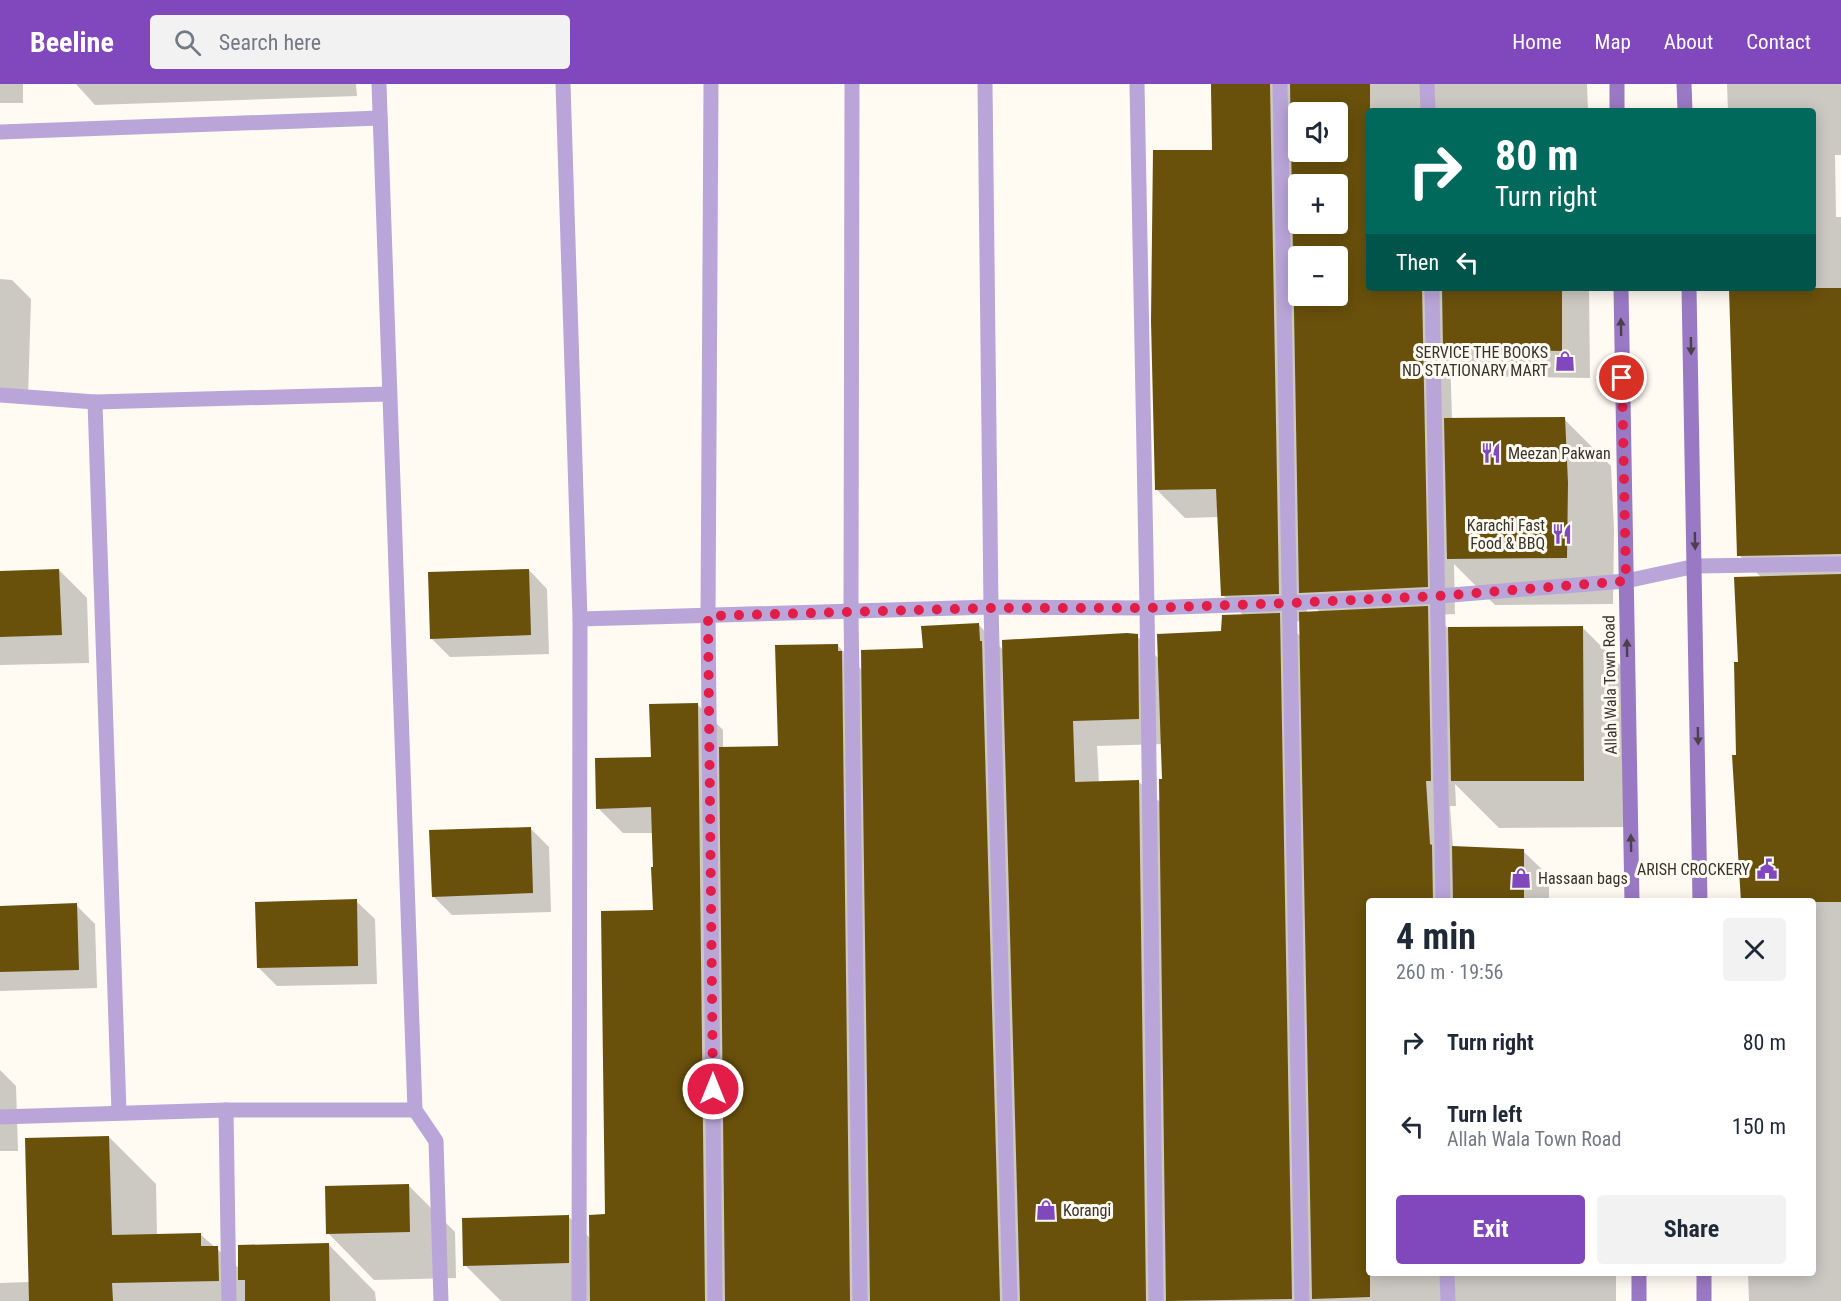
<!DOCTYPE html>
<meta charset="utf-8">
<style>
:root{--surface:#fff;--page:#f2f2f3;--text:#1f2937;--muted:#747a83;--accent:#8147bd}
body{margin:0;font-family:"Roboto Condensed",sans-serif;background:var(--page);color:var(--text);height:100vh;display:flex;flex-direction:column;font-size:22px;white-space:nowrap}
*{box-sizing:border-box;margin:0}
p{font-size:20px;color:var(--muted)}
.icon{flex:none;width:33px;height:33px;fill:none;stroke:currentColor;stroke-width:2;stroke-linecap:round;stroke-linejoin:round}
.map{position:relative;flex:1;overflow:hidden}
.drawer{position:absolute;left:1366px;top:814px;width:450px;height:378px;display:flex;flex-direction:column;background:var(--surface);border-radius:6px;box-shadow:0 3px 15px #0003}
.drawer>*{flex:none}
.hud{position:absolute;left:1366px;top:24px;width:450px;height:183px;border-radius:6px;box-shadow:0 3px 15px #0003;background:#00695c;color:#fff;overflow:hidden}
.buttons{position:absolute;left:1288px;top:18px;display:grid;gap:12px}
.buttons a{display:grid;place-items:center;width:60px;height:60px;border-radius:6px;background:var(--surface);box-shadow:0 3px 15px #0003;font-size:30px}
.pin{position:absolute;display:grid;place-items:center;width:51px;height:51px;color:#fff;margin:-26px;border:3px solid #fff;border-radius:50%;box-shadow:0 2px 6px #0007}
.me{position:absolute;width:66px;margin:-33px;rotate:0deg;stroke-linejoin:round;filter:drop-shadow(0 0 4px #0008)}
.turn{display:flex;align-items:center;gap:21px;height:126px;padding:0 30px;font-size:27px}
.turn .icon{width:78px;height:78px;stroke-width:2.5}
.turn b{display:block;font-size:42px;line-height:51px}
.then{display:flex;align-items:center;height:57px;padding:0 30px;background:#0003;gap:12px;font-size:22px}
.round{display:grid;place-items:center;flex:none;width:63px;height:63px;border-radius:6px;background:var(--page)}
.headline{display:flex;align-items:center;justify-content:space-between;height:102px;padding:0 30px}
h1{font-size:36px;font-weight:700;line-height:45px}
.cta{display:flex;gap:12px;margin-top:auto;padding:12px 30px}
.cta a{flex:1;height:69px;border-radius:6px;background:var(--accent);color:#fff;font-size:24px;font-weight:700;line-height:69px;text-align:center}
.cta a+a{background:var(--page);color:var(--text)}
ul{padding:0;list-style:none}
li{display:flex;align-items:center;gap:18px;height:84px;padding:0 30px}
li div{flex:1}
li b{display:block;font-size:22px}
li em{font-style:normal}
header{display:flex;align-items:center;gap:36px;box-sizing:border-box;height:84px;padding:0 30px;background:var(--accent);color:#fff}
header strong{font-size:28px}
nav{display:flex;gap:33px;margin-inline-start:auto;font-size:21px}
.search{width:420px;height:54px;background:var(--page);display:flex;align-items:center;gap:15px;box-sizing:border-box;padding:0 21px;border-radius:6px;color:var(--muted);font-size:22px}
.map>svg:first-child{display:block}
.shadow{fill:#0003;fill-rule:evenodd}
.building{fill:#69510c;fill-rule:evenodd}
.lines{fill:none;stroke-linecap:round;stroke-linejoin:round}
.street{stroke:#baa5d8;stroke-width:15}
.secondary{stroke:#9a79c4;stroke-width:15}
.oneway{fill:#4b414a}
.route{stroke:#e11d48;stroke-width:10;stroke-dasharray:0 18}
.labels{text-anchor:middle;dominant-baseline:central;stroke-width:6;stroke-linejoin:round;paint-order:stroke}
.poi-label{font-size:16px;fill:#37332b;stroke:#fffbf3;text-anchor:end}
.street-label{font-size:16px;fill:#37332b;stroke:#fffbf3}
</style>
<header>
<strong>Beeline</strong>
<div class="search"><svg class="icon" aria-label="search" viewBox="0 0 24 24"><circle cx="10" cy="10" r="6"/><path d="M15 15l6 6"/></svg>Search here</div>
<nav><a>Home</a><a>Map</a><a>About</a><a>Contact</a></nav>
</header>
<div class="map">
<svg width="1841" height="1217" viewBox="0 0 1841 1217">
<rect width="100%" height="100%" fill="#fffbf3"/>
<!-- shadow -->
<g class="shadow">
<rect x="0" y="0" width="23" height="19"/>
<polygon points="76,0 356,0 357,12 95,21"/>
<path d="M1211,0H1587L1588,27H1370V204H1589L1590,294L1472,292L1450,270L1452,335H1564L1611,382L1614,446L1613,520L1495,521L1454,480L1455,530L1435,531L1448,544L1582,543L1629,590L1630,743L1499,744L1455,700L1456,722H1450L1453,763L1523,767L1549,792V818H1370V1190H1616V1217H501L465,1181L569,1133L591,1155L606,1132L654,828L655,785L653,749H623L598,724L653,674L698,621L723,646V665L780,663L837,561L863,587L924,566L978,540L1003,566L1137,552L1159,575L1222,548L1244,532L1223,511L1219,433L1185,434L1157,406L1213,67ZM1299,28H1338V68H1299ZM1299,100H1338V140H1299ZM1299,172H1338V212H1299ZM1306,514L1321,529H1307ZM1301,537V553L1286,538ZM1163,660L1164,697L1161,719L1139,698L1099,699L1097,662Z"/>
<polygon points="1727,0 1841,0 1841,71 1835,71 1836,133 1841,133 1841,1217 1749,1217 1748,1190 1814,1190 1814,818 1737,672 1739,580 1761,493 1739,471 1731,204 1814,204 1814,27 1728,27"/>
<polygon points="0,195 12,196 31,215 28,313 0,313"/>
<polygon points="59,486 87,514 89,579 0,581 0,488"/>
<polygon points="529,486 547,505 549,570 450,573 431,554"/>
<polygon points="530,744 549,763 551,828 452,831 433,812"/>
<polygon points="356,817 375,835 377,900 277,902 258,883"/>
<polygon points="76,821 95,840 97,904 0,907 0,823"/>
<polygon points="0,986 16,1002 18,1067 0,1067"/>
<polygon points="109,1053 156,1100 157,1152 201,1151 240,1185 329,1161 375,1208 376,1217 0,1217 0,1199 29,1198"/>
<polygon points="408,1101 455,1148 456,1194 374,1196 328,1149"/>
</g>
<!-- building -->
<g class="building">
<polygon points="1211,0 1270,0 1279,510 1221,512 1216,405 1155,406 1151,237 1153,66 1212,66"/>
<path d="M1290,0H1370V204H1422L1428,503L1299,509ZM1299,28H1338V68H1299ZM1299,100H1338V140H1299ZM1299,172H1338V212H1299Z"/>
<polygon points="1442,204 1562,204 1562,267 1443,265"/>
<polygon points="1729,204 1841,204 1841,470 1737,472"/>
<polygon points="1565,333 1568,399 1567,474 1447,475 1444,334"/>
<polygon points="59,485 62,551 0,553 0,487"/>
<polygon points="529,485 531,551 430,555 428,488"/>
<polygon points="1841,490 1841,818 1741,818 1732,671 1736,671 1734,578 1738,578 1734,493"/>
<polygon points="1428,522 1431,697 1426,697 1430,760 1432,761 1433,818 1370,818 1370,1213 1312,1215 1299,528"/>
<polygon points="1280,529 1292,1215 1166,1217 1159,695 1162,695 1157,550 1221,547 1222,531"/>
<polygon points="979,539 980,557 982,557 1000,1217 870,1217 861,566 923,564 921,542"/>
<polygon points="1583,542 1584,697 1451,697 1448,543"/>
<polygon points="1127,549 1138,550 1139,635 1073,637 1075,698 1139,696 1146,1217 1020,1217 1002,556"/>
<polygon points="838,560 838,567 842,567 850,1217 725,1217 719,663 778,662 775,561"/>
<polygon points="698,619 705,1217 590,1217 589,1131 605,1130 601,827 653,826 651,783 653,783 651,723 596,725 595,674 651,673 649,620"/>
<polygon points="531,743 533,809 432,813 429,746"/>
<polygon points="1452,762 1524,765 1524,818 1453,818"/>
<polygon points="357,815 358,882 257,884 255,818"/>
<polygon points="77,819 79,886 0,888 0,822"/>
<polygon points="109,1052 112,1151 201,1149 201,1162 218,1162 219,1197 112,1199 113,1217 29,1217 25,1054"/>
<polygon points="409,1100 410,1148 326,1150 325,1102"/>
<polygon points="569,1131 569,1179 463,1182 462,1134"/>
<polygon points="329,1159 330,1217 245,1217 245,1196 238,1196 238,1161"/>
</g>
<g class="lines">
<!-- street -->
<g class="street">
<polyline points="379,0 415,1026 436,1057 441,1217"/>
<polyline points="563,0 580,535 579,1217"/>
<polyline points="711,0 708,532 715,1217"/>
<polyline points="852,0 851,527 860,1217"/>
<polyline points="985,0 991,523 1010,1217"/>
<polyline points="1137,0 1147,524 1156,1217"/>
<polyline points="1280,0 1302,1217"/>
<polyline points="1427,0 1428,27"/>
<polyline points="0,48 380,34"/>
<polyline points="1432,204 1443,818"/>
<polyline points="0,311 95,318 388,310"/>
<polyline points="95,318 119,1028"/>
<polyline points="580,535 991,523 1147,524 1290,519 1439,512 1626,497 1696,482 1841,480"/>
<polyline points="226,1026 229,1217"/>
<polyline points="0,1033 226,1026 415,1026"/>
<polyline points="1447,1190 1448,1217"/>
</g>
<!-- secondary -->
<g class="secondary">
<polyline points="1617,0 1617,27"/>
<polyline points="1684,0 1685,27"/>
<polyline points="1621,204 1632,818"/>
<polyline points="1689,204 1700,818"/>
<polyline points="1639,1190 1639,1217"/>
<polyline points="1704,1190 1704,1217"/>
</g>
</g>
<!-- one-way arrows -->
<defs><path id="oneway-solid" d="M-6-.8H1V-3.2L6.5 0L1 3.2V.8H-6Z" transform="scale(1.5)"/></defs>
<g class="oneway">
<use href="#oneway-solid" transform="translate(1621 243) rotate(-91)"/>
<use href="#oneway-solid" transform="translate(1691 262) rotate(89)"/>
<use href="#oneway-solid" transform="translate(1695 457) rotate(89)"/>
<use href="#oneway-solid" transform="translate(1627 564) rotate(-91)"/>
<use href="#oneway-solid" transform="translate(1698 652) rotate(89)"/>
<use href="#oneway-solid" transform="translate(1631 759) rotate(-91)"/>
</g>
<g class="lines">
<!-- route -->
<polyline class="route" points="713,1005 708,532 991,524 1147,524 1290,519 1439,512 1626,497 1622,294"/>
</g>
<!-- icons -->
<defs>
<g id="shop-bare" transform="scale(1.62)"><path d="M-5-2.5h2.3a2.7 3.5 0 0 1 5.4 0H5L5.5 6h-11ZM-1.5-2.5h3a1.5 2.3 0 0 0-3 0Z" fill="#8147bd" stroke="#fffbf3" stroke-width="2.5" paint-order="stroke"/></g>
<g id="restaurant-bare" transform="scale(1.62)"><path d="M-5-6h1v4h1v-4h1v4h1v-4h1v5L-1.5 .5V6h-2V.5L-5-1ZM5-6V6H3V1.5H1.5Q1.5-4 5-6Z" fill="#8147bd" stroke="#fffbf3" stroke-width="2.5" paint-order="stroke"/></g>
<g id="civic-bare" transform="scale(1.62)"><path d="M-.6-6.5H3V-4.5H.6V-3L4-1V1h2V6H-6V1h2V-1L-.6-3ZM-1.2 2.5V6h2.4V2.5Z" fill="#8147bd" stroke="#fffbf3" stroke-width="2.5" paint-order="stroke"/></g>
</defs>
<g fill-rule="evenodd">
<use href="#shop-bare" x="1565" y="277"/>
<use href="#restaurant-bare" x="1491" y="369"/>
<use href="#restaurant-bare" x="1562" y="450"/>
<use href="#civic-bare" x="1767" y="785"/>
<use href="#shop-bare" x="1521" y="794"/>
<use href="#shop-bare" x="1046" y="1126"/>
</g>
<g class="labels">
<!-- poi labels -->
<g class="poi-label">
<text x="1548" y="268">SERVICE THE BOOKS<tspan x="1548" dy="18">ND STATIONARY MART</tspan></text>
<text x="1508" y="369" text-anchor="start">Meezan Pakwan</text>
<text x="1545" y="441">Karachi Fast<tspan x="1545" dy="18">Food &amp; BBQ</tspan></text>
<text x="1750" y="785">ARISH CROCKERY</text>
<text x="1538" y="794" text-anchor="start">Hassaan bags</text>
<text x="1063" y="1126" text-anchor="start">Korangi</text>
</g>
<!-- street labels -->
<g class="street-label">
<text transform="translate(1610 601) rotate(-91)">Allah Wala Town Road</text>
</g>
</g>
</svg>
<div class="buttons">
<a><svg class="icon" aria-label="sound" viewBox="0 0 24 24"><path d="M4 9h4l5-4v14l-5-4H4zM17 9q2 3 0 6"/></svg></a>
<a>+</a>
<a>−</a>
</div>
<div class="pin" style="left:1622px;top:294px;background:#d93025"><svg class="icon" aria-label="arrive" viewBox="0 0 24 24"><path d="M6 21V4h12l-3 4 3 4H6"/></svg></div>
<svg class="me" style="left:713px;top:1005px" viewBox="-20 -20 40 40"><circle r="17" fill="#e11d48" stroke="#fff" stroke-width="3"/><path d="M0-11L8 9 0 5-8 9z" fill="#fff"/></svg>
<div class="hud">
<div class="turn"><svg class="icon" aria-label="right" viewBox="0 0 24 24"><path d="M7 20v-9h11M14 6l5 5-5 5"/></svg><div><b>80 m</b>Turn right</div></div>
<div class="then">Then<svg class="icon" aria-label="left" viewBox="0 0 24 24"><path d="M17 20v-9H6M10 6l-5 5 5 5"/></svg></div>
</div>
<section class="drawer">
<div class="headline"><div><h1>4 min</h1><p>260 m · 19:56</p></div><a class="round"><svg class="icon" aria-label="close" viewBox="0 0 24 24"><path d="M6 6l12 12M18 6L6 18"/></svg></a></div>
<ul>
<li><svg class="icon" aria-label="right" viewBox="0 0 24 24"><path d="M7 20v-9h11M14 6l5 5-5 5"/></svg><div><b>Turn right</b></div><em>80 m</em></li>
<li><svg class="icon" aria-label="left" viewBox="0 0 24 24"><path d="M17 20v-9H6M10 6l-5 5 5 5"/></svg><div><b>Turn left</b><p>Allah Wala Town Road</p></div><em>150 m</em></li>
</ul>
<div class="cta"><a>Exit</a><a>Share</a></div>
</section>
</div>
